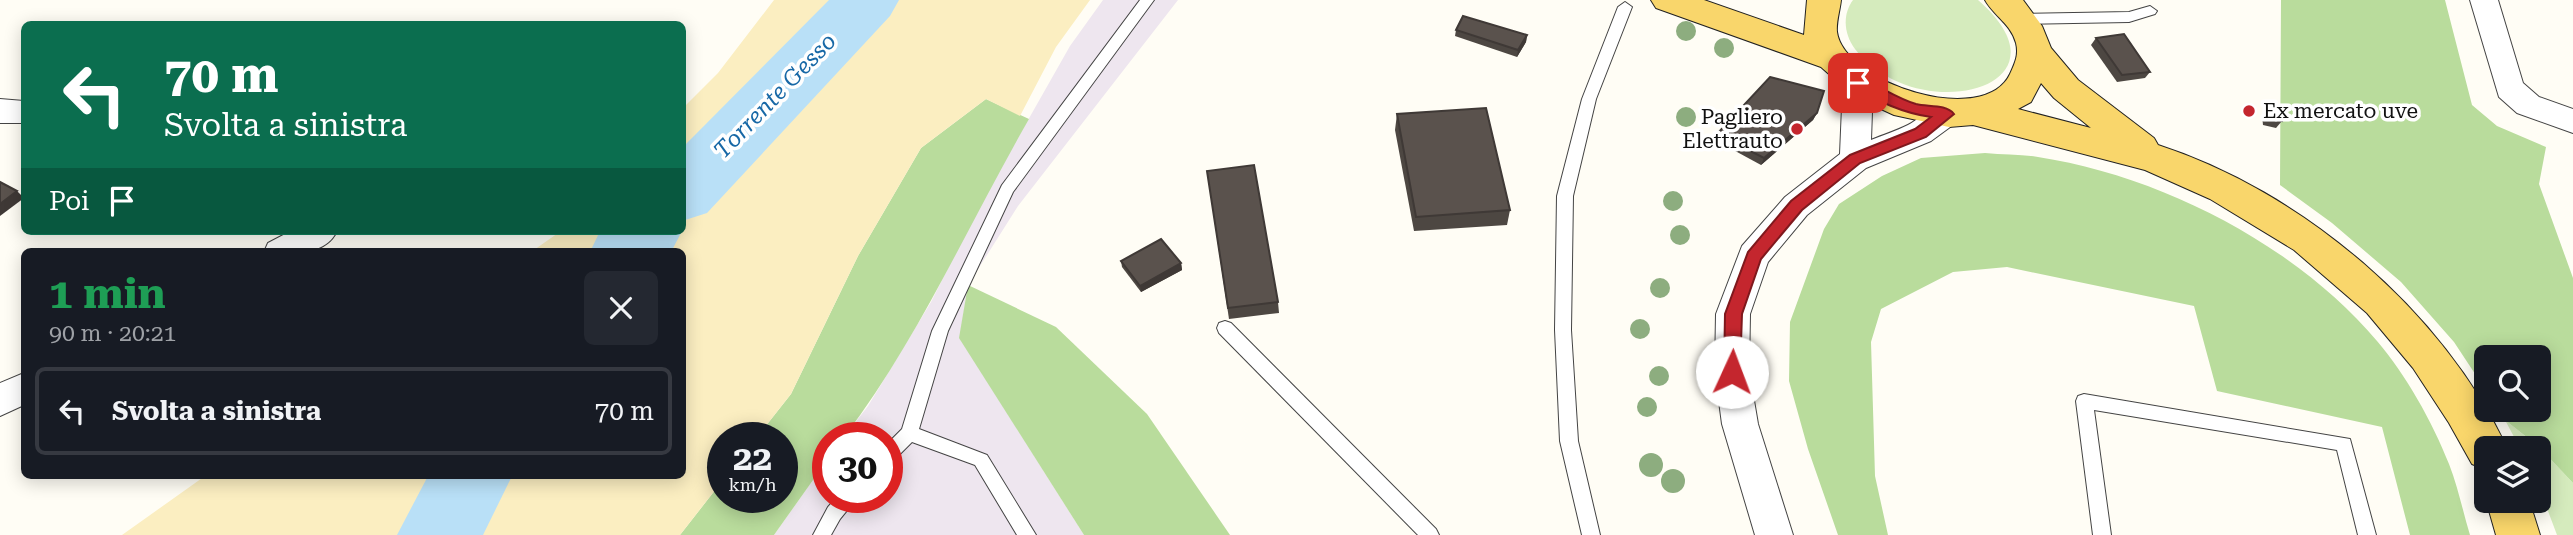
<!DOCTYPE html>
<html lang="it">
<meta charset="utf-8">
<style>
:root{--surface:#171b24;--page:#242831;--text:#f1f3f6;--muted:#9ea1a6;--line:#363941}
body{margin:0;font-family:"Roboto Serif",serif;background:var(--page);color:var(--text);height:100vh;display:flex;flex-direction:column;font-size:26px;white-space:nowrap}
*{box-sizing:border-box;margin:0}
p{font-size:23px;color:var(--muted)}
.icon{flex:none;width:38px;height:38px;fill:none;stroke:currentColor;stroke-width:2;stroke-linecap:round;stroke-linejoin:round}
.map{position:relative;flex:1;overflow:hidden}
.panel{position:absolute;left:21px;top:248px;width:665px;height:231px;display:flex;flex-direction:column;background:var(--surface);border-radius:10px;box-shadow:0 4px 18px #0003}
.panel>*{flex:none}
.hud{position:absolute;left:21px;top:21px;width:665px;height:214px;border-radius:10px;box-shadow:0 4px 18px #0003;background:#0b6e4f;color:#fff;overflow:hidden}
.tools{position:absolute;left:2474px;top:345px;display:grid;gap:14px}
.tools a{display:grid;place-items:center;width:77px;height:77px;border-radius:10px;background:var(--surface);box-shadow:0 4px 18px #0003;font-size:35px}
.speed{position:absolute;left:707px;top:422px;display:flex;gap:14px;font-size:35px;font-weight:700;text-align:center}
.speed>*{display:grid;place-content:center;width:91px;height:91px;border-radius:50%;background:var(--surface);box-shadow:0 4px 18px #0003;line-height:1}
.speed small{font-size:18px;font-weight:400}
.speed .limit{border:10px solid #d22;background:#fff;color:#111}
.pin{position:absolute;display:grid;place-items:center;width:60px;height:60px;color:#fff;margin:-30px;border-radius:14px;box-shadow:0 4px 10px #0006}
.me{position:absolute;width:77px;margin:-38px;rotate:2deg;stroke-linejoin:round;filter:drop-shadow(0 0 5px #0008)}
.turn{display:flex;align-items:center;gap:24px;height:147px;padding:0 28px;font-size:32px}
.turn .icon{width:91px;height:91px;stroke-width:2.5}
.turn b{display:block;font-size:49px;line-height:60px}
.then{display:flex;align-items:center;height:66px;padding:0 28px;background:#0003;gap:14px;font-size:26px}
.round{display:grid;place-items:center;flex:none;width:74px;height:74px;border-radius:10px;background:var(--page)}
.headline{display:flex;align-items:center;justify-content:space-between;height:119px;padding:0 28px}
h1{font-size:42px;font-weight:700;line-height:52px;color:#1e9e55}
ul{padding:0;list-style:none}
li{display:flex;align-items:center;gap:21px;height:88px;margin:0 14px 10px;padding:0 14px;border:4px solid var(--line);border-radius:10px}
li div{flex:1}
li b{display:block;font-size:26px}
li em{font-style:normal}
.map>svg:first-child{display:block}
.industrial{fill:#eee6ef}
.green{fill:#d5ebbd}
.forest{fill:#b9dc9c}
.sand{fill:#fbeec1}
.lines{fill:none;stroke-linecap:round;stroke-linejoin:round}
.river{fill:#b9e0f7;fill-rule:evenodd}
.service-casing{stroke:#444;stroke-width:2}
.minor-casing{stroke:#444;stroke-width:2}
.primary-casing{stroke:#222;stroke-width:2}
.service{fill:#fff;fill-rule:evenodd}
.minor{fill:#fff;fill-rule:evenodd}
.primary{fill:#f9d66b;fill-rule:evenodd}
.tree{fill:#8dad7f}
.wall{fill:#4d4742}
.shaded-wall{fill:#3f3936}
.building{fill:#5a524d;stroke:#3f3936;stroke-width:2}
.route{fill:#c4262e;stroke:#7f191e;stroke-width:2}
.poi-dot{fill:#c4262e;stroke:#fff;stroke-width:2.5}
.labels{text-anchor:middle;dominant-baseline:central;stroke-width:7;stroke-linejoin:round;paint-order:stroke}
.poi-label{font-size:21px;fill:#111;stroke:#fff;text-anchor:start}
.water-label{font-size:23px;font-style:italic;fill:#1768a6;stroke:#fff}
</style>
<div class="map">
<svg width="2573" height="535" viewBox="0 0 2573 535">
<rect width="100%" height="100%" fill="#fffdf5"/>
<!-- industrial -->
<polygon class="industrial" points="1103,0 1178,0 1018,206 968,285 960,338 1084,535 774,535 828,459 828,497 887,497 887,438 844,437 868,406 931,302 977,210 1070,46"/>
<!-- green -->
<g class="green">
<path d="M1853,0H1978C2080,89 1916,129 1855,49C1844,34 1842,15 1853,0Z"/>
<polygon points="2505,420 2538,446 2573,483 2573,535 2557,535 2539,487 2539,448 2520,448"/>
</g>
<!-- forest -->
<g class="forest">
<polygon points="2281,0 2445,0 2472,105 2497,126 2546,147 2539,184 2573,278 2573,483 2538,446 2505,420 2498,410 2539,410 2539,357 2487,357 2487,392 2454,342 2401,282 2332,223 2280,185"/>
<path d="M986,99L1029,119C968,225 918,340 844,437L828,438V459L774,535H680L723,480V497H782V438L757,437L791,394L858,256L921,148Z"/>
<path d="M1985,153C2003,155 2021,154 2038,157C2161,176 2296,245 2377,341C2406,375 2432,421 2449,464C2458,487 2463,512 2470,535H2410L2382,427L2217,391L2194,306L2007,267L1953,272L1881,309L1871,342L1875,476L1888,535H1838L1808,449L1789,381L1790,322L1824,229L1839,204L1882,176L1921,158Z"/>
<polygon points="968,285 1056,327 1147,414 1230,535 1084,535 959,338"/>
</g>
<!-- sand -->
<polygon class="sand" points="774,0 1090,0 1056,47 1020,116 986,99 921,148 858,256 791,394 757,437 723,438 723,480 680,535 122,535 205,476 682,476 682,252 531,252 561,231 682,231 683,108 718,73"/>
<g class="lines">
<!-- river -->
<g class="river">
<polygon points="829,0 899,0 890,16 707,213 682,221 682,148"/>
<polygon points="600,231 682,231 671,252 590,252"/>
<polygon points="428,476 512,476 483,535 397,535"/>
</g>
<!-- service casing -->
<g class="service-casing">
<g id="service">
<polygon points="1140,0 1154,0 1013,192 948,331 919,429 987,455 1036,535 1017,535 975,465 912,442 893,461 887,464 887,444 902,429 932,331 1002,185"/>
<polygon points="1625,2 1632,7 1596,99 1573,196 1571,330 1578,441 1600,535 1582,535 1560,441 1555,330 1557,196 1582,99 1618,7"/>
<polygon points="2150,6 2157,11 2155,14 2129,22 2021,24 2014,19 2021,14 2129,12"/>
<polygon points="1225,321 1231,323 1436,529 1439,535 1418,535 1219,333 1217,328 1219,323"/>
<polygon points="2084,394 2350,439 2376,535 2358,535 2337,450 2094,410 2111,535 2093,535 2076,401 2078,396"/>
<polygon points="837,497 858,497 840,519 831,535 813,535 828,507"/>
</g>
</g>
<!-- minor casing -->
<g class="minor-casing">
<g id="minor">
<polygon points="2470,0 2498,0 2523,83 2539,97 2573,109 2573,133 2517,113 2499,97"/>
<path d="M1858,72L1869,75L1873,83L1871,140C1883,135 1896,131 1908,125C1927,115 1933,98 1957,106L1961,114L1957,122L1931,141L1866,168L1807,215L1768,262L1750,314L1749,371L1758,424L1793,535H1755L1722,424L1715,371L1716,314L1742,246L1785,197L1840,154L1843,83L1847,75Z"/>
<polygon points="0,99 24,101 24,123 0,123"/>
<path d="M291,231H337C324,258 289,252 264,252L268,243Z"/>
<polygon points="24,373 24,405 0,416 0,383"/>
</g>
</g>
<!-- primary casing -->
<g class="primary-casing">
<g id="primary">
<path d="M1651,0H1704L1804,35L1807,0H1841C1840,10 1836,22 1837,32C1844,83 1984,129 2010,74C2015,63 2019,55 2016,43C2011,24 1994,16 1985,0H2023L2042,26L2051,48L2078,80L2154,138L2158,145C2301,191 2443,311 2507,448H2487V470L2472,464L2449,423L2413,368L2367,313L2294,250L2210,199L2145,170L1973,125L1949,127L1894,115L1855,97L1821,67L1656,8ZM2041,83L2054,98L2091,128L2018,109L2031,102Z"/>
<polygon points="2487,497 2487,500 2529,500 2540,535 2496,535 2486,500"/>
</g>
</g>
<!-- service -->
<use href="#service" class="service"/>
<!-- minor -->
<use href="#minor" class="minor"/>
<!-- primary -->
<use href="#primary" class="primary"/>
</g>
<!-- trees -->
<g class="tree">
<circle cx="1686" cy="31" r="10"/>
<circle cx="1724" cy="48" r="10"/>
<circle cx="1686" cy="117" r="10"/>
<circle cx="1673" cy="201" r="10"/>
<circle cx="1680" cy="235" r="10"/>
<circle cx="1660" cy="288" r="10"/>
<circle cx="1640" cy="329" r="10"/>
<circle cx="1659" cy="376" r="10"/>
<circle cx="1647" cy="407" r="10"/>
<circle cx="1651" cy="465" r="12"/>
<circle cx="1673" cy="481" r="12"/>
</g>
<!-- wall -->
<g class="wall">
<polygon points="1456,30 1527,35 1526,42 1517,57 1455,36"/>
<polygon points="2096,38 2150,72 2145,78 2117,82 2091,45"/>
<polygon points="2268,108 2282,121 2276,128 2263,125 2262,115"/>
<polygon points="1817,113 1813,120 1761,165 1715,140 1717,134"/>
<polygon points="1397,114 1510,210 1507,225 1414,231 1395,130"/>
<polygon points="1207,171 1278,302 1279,313 1229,319"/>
<polygon points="1121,261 1181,263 1182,270 1141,292 1122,267"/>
</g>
<!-- shaded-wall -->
<g class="shaded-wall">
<polygon points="1527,35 1526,42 1517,57 1518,50"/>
<polygon points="1817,113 1813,120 1761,165 1764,158"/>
<polygon points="17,191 24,198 0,216 0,204"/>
<polygon points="1181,263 1182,270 1141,292 1140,286"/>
</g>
<!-- building -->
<g class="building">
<polygon points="1463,16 1527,35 1518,50 1456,30"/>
<polygon points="2124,34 2150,72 2122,75 2096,38"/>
<polygon points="1770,77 1824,91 1817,113 1764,158 1717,134"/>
<polygon points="1486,108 1510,210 1416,217 1397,114"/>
<polygon points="2268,108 2281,111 2282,121 2269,118"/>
<polygon points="1254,165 1278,302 1228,308 1207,171"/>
<polygon points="0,182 17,191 0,204"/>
<polygon points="1161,239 1181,263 1140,286 1121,261"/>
</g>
<!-- route -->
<path class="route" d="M1858,78C1878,84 1895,98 1916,104C1928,107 1946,104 1954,114L1926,137L1860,163L1802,210L1761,259L1742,314L1740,372L1738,377L1732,379L1726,377L1724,372L1725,314L1748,252L1791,201L1850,155L1915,129L1931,117C1902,113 1878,101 1853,87L1851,83Z"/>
<!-- markers -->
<g class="poi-dot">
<circle cx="2249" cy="111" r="7"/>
<circle cx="1797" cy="129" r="7"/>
</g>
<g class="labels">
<!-- poi labels -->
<g class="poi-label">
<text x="2263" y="111">Ex mercato uve</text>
<text x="1783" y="117" text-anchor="end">Pagliero<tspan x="1783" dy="24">Elettrauto</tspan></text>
</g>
<!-- water labels -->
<g class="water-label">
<text transform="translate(775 96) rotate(-46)">Torrente Gesso</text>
</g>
</g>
</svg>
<div class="tools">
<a><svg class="icon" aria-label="search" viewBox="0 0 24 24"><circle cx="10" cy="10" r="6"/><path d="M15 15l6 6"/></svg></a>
<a><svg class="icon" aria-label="layers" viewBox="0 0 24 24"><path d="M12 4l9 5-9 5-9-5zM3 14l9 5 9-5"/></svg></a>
</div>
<div class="speed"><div>22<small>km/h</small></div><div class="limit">30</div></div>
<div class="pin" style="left:1858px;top:83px;background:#d93025"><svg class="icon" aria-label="arrive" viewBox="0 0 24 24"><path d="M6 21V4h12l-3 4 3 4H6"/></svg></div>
<svg class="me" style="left:1732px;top:372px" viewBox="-20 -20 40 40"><circle r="19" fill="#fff"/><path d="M0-13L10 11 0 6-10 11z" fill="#c4262e"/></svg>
<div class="hud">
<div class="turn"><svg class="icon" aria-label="left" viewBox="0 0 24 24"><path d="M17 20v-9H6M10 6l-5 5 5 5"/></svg><div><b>70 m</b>Svolta a sinistra</div></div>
<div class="then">Poi<svg class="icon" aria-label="arrive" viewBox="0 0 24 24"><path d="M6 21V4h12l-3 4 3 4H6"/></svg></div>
</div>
<section class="panel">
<div class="headline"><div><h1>1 min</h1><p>90 m · 20:21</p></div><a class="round"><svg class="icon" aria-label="close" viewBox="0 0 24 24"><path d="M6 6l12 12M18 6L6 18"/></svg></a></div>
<ul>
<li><svg class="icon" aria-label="left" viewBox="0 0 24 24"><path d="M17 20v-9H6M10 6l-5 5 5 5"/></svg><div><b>Svolta a sinistra</b></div><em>70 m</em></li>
</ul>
</section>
</div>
